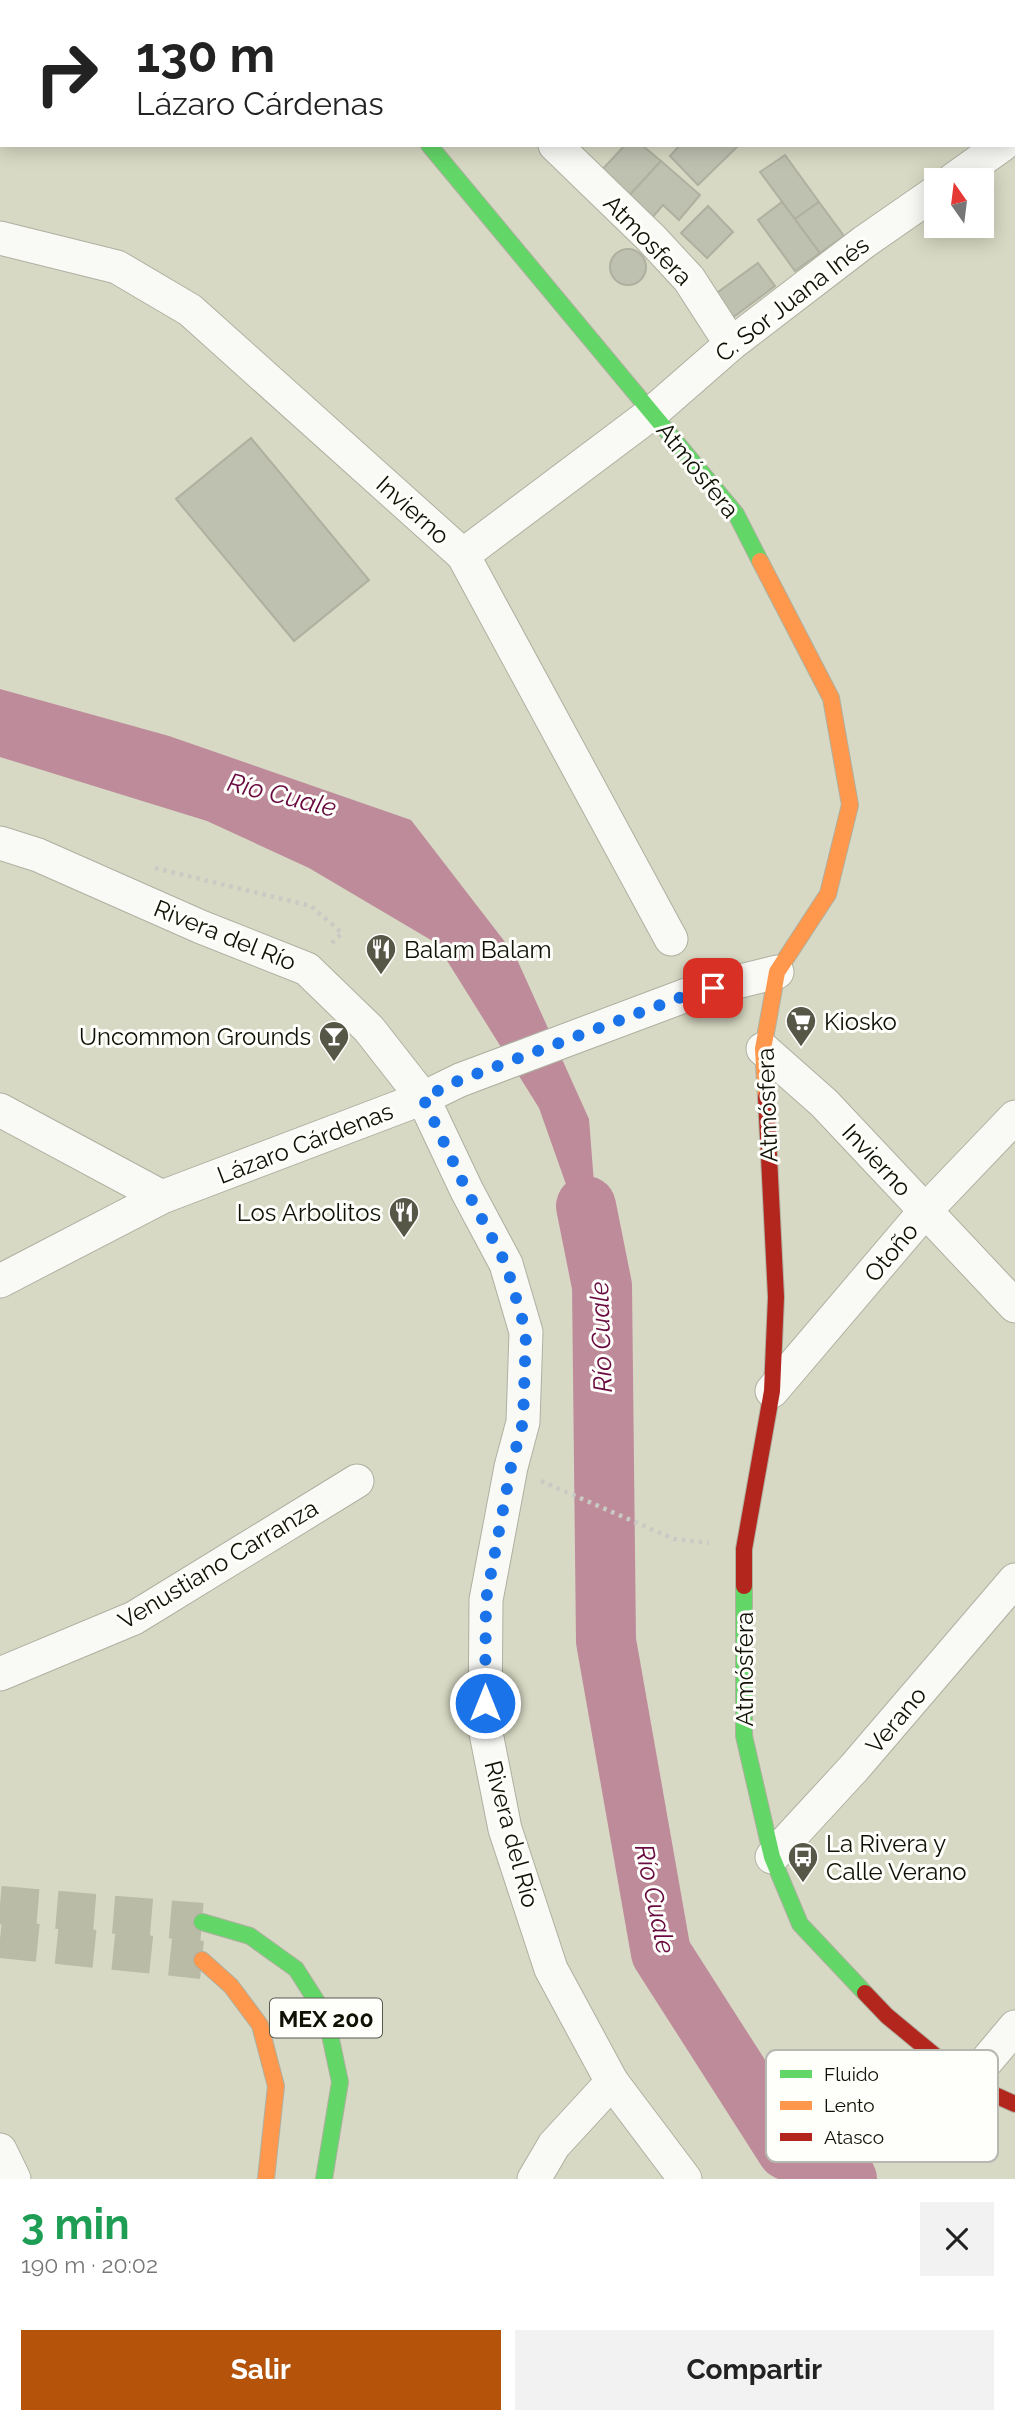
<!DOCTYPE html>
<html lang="es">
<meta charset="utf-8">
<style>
:root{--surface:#fff;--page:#f2f2f2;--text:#222;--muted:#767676;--accent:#b45309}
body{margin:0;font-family:Raleway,sans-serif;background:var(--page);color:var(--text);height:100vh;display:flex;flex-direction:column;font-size:26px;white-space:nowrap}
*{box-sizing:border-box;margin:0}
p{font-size:23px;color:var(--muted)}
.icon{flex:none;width:38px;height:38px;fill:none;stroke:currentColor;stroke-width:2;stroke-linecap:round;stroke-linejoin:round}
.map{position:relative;height:2179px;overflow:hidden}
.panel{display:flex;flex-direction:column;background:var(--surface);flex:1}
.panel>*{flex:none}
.hud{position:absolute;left:0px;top:0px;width:1015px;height:147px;box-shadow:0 4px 18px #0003;background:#fff;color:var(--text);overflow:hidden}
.needle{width:46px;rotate:346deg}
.tools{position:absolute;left:924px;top:168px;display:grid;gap:14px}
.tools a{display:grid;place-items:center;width:70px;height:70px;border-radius:0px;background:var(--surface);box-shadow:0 4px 18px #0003;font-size:35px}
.pin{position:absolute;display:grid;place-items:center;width:60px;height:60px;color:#fff;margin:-30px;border-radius:14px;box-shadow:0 4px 10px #0006}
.me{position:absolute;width:77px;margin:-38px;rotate:0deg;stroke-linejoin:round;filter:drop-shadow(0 0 5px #0008)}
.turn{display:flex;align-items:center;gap:24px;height:147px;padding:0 21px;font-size:32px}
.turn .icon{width:91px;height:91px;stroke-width:2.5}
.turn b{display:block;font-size:49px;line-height:60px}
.round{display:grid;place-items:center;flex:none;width:74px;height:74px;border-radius:0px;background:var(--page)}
.summary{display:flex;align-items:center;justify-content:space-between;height:119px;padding:0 21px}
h1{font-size:42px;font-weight:700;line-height:52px;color:#1e9e55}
.action{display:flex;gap:14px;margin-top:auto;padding:14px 21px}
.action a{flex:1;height:80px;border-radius:0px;background:var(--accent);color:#fff;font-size:28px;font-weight:700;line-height:80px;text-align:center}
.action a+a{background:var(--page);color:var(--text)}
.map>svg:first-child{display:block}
.water{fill:#be8b9b}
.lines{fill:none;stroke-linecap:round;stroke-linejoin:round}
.river{stroke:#be8b9b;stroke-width:60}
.building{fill:#bec0b0;stroke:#afb0a0;stroke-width:2}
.primary-tunnel{stroke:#b9bba7;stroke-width:38;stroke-dasharray:38 19;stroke-linecap:butt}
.street-casing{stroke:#afb0a0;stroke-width:35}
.fast-casing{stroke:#afb0a0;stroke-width:18}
.slow-casing{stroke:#afb0a0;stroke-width:18}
.jam-casing{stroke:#afb0a0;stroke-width:18}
.path{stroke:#c9cac4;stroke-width:4.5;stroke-dasharray:3.5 5;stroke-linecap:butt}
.street{stroke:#f9f9f6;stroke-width:33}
.fast{stroke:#63d668;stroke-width:16}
.slow{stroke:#ff974d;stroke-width:16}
.jam{stroke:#b3261e;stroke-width:16}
.route{stroke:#1a73e8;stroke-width:12;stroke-dasharray:0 21.6}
.labels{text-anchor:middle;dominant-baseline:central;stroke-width:6;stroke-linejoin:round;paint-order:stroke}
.shield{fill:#fefffb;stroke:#57584e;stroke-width:2}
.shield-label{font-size:23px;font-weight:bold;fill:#101104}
.street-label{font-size:24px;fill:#101104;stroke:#fefffb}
.poi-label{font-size:24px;fill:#101104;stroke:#fefffb;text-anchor:start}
.water-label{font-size:26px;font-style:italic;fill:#690a40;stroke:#fefffb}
.key{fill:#fefffb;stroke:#b7b8b1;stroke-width:2}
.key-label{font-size:19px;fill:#101104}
</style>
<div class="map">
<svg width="1015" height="2179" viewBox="0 0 1015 2179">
<rect width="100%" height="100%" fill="#d7d9c4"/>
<!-- water -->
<polygon class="water" points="0,689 169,736 411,820 515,955 589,1119 602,1286 539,1108 436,943 309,868 207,821 0,757"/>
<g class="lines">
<!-- river -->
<polyline class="river" points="586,1206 602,1286 606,1641 661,1953 787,2150 847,2179"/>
</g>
<!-- building -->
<g class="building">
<polygon points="625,145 642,145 661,161 627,198 600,172"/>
<polygon points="680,145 739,145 698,185 670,156"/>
<polygon points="785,155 819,202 795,219 760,172"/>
<polygon points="661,161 700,195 679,220 663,205 651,219 627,198"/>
<polygon points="782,202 820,253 795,271 758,220"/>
<polygon points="819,202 844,236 820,253 795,219"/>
<polygon points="708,206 733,232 707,258 681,233"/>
<circle cx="628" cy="267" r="18"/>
<polygon points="758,263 775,286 732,318 714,295"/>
<polygon points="251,438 369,580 294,641 176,499"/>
</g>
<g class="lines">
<!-- primary-tunnel -->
<g class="primary-tunnel">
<polyline points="0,1905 202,1922"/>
<polyline points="0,1939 202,1960"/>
</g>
<!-- street casing -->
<g class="street-casing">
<g id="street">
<polyline points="334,0 336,2"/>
<polyline points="888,0 890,2"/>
<polyline points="501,2 502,0"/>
<polyline points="0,73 2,73"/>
<polyline points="1013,121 1015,123"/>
<polyline points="555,145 651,238 689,279 731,344"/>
<polyline points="953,180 1002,145"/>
<polyline points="0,238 117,267 190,310 463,555 671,939"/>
<polyline points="463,555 652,413 731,344 864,242 936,192"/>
<polyline points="0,843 38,855 201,927 307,969 369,1029 423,1098 467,1191 506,1264 526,1332 523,1422 511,1467 486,1600 485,1728 505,1829 551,1969 612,2082 685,2179"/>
<polyline points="763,1049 824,1103 1015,1306"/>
<polyline points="0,1110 162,1197"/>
<polyline points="0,1281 162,1197 423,1098 460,1080 692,993 777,972"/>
<polyline points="772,1391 925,1211 1015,1117"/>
<polyline points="0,1674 134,1618 357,1481"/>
<polyline points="772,1857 854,1768 1015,1580"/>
<polyline points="968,2083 1015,2027"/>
<polyline points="0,2150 14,2179"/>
<polyline points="534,2179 554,2145 612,2082"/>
</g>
</g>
<!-- fast casing -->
<g class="fast-casing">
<g id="fast">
<polyline points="429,145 736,514 760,561"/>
<polyline points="744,1586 744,1736 772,1857 800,1924 865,1993"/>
<polyline points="202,1922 250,1936 296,1969 326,2016 340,2082 324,2179"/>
</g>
</g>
<!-- slow casing -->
<g class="slow-casing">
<g id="slow">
<polyline points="760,561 831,698 850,805 828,894 777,972 763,1049 766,1097"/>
<polyline points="202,1960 231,1986 260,2025 276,2086 266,2179"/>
</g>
</g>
<!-- jam casing -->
<g class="jam-casing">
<g id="jam">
<polyline points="744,1586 744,1549 772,1391 776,1297 766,1097"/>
<polyline points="865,1993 887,2016 968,2083 1015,2104"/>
</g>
</g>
<!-- path -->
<g class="path">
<polyline points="155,868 311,906 342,933 330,945"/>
<polyline points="541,1481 674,1539 709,1543"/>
</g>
<!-- street -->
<use href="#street" class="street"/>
<!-- fast -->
<use href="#fast" class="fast"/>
<!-- slow -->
<use href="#slow" class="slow"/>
<!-- jam -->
<use href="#jam" class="jam"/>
</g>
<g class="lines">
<!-- route -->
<polyline class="route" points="485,1703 486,1600 511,1467 523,1422 526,1332 506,1264 467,1191 423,1098 460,1080 692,993 713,988"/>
</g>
<!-- icons -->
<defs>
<g id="restaurant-pin" transform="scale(1.575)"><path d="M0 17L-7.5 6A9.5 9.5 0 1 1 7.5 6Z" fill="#565747" stroke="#fefffb"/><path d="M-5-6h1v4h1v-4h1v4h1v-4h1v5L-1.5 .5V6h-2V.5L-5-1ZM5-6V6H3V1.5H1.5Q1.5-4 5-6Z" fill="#fff"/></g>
<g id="supermarket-pin" transform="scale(1.575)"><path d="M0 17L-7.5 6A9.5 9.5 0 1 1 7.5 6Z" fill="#565747" stroke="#fefffb"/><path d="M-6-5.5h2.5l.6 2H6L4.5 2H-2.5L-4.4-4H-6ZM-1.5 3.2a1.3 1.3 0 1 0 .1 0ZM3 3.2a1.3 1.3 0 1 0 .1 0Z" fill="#fff"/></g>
<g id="bar-pin" transform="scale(1.575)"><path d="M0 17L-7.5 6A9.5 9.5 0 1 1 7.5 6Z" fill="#565747" stroke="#fefffb"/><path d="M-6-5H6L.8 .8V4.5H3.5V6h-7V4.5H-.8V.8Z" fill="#fff"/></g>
<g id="bus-pin" transform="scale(1.575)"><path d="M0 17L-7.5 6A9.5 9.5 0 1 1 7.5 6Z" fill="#565747" stroke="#fefffb"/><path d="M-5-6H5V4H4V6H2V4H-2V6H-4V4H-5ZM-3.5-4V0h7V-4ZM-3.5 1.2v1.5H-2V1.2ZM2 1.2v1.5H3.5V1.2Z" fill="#fff"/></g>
</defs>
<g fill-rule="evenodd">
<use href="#restaurant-pin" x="381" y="949"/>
<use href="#supermarket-pin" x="801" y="1021"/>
<use href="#bar-pin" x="334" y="1036"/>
<use href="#restaurant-pin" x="404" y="1212"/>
<use href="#bus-pin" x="803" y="1857"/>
</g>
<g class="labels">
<!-- shield labels -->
<rect class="shield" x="270" y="1998.5" width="112" height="39" rx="5"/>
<g class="shield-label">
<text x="326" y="2018">MEX 200</text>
</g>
<!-- street labels -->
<g class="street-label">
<text transform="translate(648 240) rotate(46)">Atmosfera</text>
<text transform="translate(792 299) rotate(-38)">C. Sor Juana Inés</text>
<text transform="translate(698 470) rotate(51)">Atmósfera</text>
<text transform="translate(413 510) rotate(42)">Invierno</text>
<text transform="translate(225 935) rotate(22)">Rivera del Río</text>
<text transform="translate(767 1105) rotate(-92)">Atmósfera</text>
<text transform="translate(305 1143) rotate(-21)">Lázaro Cárdenas</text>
<text transform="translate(877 1160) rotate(47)">Invierno</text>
<text transform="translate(891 1252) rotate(-50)">Otoño</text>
<text transform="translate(218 1564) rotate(-31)">Venustiano Carranza</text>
<text transform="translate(744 1669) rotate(-90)">Atmósfera</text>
<text transform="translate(896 1720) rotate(-50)">Verano</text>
<text transform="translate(512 1834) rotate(75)">Rivera del Río</text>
</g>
<!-- poi labels -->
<g class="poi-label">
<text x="404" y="949">Balam Balam</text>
<text x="824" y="1021">Kiosko</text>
<text x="311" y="1036" text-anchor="end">Uncommon Grounds</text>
<text x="381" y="1212" text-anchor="end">Los Arbolitos</text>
<text x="826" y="1843">La Rivera y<tspan x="826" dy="28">Calle Verano</tspan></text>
</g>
<!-- water labels -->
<g class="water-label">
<text transform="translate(282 795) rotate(14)">Río Cuale</text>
<text transform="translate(601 1337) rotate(-92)">Río Cuale</text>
<text transform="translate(655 1899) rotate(78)">Río Cuale</text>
</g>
</g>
<!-- legend -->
<rect x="766" y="2050" width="232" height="112" rx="10" class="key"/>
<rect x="780" y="2070" width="32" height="8" fill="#63d668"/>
<rect x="780" y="2101" width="32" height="9" fill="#ff974d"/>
<rect x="780" y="2133" width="32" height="8" fill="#b3261e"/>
<g class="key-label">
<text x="824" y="2081">Fluido</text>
<text x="824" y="2112">Lento</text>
<text x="824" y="2144">Atasco</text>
</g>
</svg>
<div class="tools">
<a><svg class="needle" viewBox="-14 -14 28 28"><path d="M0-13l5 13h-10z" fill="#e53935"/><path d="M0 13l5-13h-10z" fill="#767676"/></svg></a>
</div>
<div class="pin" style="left:713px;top:988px;background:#d93025"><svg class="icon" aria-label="arrive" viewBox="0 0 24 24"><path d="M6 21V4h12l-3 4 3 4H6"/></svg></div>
<svg class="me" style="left:485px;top:1703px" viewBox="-20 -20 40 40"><circle r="17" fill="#1a73e8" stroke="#fff" stroke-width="3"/><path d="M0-11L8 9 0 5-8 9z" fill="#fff"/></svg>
<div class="hud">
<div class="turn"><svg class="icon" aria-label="right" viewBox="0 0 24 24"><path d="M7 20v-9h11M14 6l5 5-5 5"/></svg><div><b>130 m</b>Lázaro Cárdenas</div></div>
</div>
</div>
<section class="panel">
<div class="summary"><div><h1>3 min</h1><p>190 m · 20:02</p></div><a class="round"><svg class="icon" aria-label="close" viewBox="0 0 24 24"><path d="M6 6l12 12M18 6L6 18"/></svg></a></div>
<div class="action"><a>Salir</a><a>Compartir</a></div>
</section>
